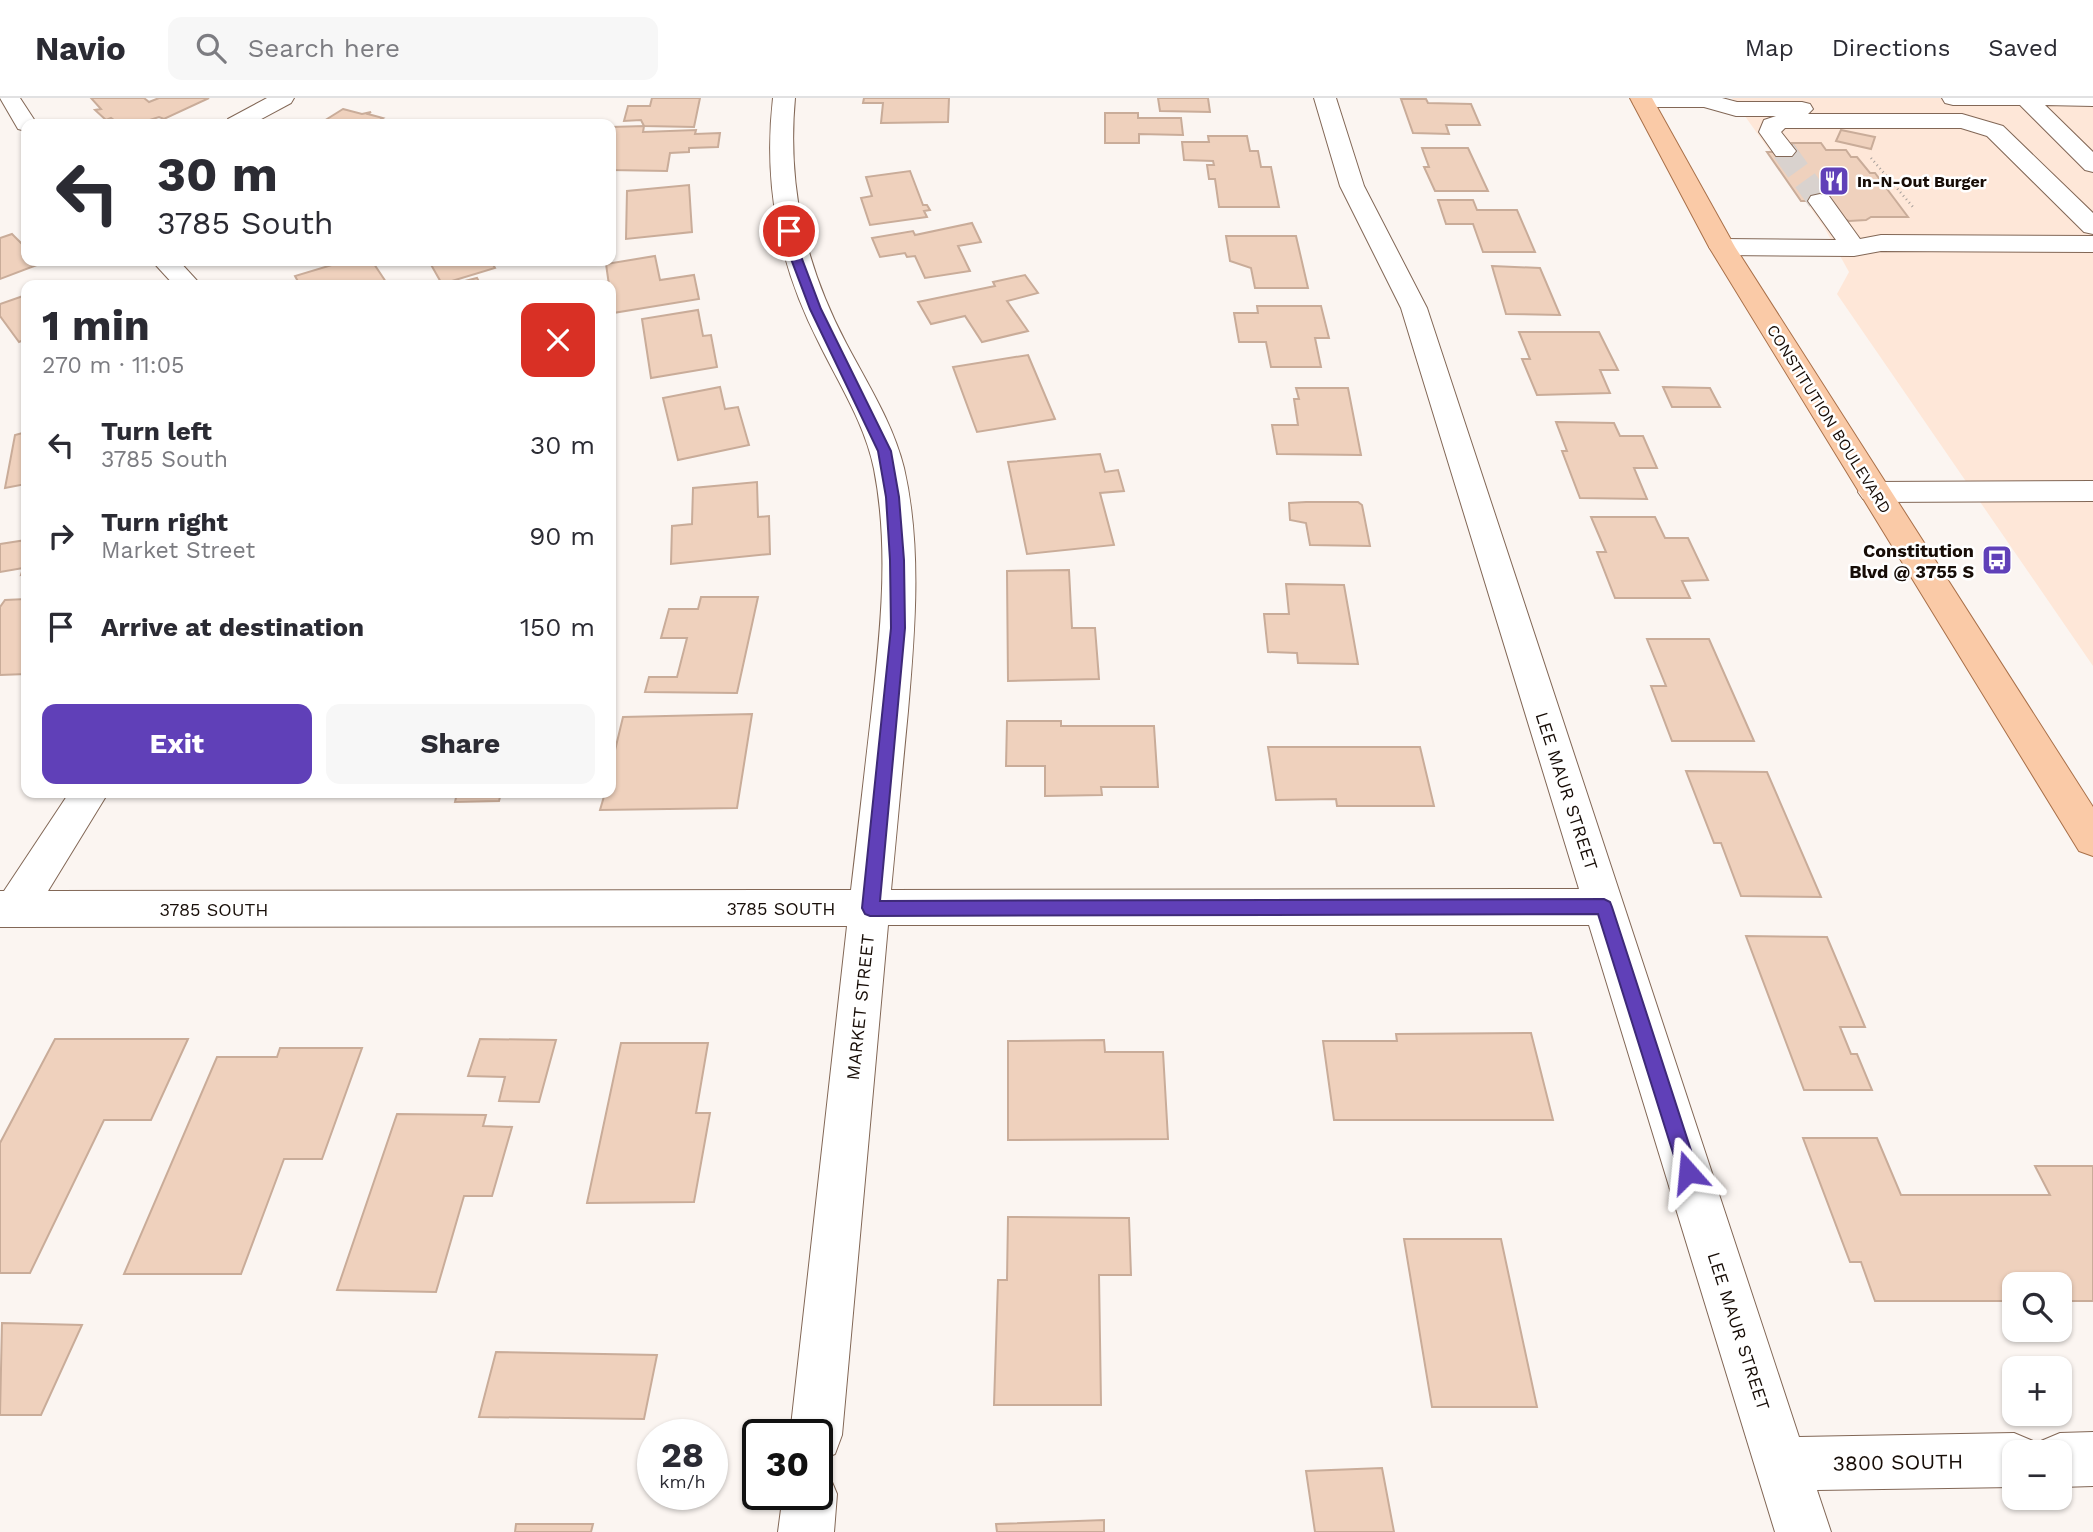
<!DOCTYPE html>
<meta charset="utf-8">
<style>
:root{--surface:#fff;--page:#f7f7f7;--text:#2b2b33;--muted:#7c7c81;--line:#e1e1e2;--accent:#6040b8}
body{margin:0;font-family:"Work Sans",sans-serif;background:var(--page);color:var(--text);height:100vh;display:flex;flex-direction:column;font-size:26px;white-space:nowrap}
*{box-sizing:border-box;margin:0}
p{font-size:23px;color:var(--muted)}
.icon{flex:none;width:38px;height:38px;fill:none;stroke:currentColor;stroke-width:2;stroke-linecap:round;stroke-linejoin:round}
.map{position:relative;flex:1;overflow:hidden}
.panel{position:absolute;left:21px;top:182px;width:595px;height:518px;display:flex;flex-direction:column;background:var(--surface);border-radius:14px;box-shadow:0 2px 5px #0004}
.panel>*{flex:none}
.banner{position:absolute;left:21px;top:21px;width:595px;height:147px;border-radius:14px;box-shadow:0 2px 5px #0004;background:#fff;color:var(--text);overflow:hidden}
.controls{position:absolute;left:2002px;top:1174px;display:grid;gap:14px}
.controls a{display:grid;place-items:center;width:70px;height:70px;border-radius:14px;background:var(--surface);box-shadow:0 2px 5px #0004;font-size:35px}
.speed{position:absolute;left:637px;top:1321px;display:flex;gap:14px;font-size:35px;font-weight:700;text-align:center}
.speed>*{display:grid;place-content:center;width:91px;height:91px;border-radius:50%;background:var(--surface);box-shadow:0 2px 5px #0004;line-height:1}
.speed small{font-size:18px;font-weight:400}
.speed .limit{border:4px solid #111;border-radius:10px;background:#fff;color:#111}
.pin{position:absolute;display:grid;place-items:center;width:60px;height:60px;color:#fff;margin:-30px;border:4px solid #fff;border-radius:50%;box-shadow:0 2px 7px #0007}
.me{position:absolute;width:77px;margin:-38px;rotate:342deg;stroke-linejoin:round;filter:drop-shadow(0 0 5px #0008)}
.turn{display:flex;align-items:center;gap:24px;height:147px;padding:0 21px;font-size:32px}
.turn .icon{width:91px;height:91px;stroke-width:2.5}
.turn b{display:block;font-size:49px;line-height:60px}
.round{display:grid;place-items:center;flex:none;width:74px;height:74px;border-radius:14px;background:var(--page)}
.head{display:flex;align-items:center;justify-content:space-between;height:119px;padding:0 21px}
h1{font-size:42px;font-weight:700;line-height:52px}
.button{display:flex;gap:14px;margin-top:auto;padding:14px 21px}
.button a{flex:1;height:80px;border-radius:14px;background:var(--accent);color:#fff;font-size:28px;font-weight:700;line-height:80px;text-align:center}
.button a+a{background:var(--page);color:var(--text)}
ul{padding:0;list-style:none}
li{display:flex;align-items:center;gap:21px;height:91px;padding:0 21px}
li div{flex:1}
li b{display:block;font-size:26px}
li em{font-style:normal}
header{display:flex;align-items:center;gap:42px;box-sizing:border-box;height:98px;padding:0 35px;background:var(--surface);border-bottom:2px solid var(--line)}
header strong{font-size:33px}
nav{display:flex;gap:38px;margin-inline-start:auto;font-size:24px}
.search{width:490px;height:63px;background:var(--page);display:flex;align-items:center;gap:18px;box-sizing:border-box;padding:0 24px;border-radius:14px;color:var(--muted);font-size:26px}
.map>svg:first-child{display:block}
.built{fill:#fee7d8}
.building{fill:#efd1bd;stroke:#c9ac99;stroke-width:2}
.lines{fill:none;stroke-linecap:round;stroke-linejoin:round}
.minor-tunnel{stroke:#d9d2ce;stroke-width:24;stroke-dasharray:24 12;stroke-linecap:butt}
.minor-casing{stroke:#826756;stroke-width:2}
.major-casing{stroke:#a97049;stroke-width:2}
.path{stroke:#a69f9a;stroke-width:2.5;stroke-dasharray:1 3.5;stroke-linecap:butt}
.minor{fill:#fff;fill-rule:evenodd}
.major{fill:#facaa7;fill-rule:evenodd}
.route{fill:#6040b8;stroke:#3e2a78;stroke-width:2}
.labels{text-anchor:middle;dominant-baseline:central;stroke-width:5;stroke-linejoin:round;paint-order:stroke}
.far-poi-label{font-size:16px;font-weight:bold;fill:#170d07;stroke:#fff;text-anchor:start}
.far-street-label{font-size:16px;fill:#170d07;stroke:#fff}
.poi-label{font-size:18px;font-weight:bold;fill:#170d07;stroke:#fff;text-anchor:end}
.street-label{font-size:18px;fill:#170d07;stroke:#fff}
.near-street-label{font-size:21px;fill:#170d07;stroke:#fff}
</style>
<header>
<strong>Navio</strong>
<div class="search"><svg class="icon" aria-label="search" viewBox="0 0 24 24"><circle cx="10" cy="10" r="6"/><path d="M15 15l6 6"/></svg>Search here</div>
<nav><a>Map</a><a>Directions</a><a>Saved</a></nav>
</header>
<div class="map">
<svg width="2093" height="1434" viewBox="0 0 2093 1434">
<rect width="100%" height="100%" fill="#fbf5f1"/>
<!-- built -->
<polygon class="built" points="1732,0 2093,0 2093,568 1837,196 1849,174 1824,129"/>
<!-- building -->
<g class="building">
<polygon points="91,0 144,0 149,4 159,0 209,0 164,21 159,19 137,26 118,25 111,20 106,22 95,12 101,11"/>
<polygon points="652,0 700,0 694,29 644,28 641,22 624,23 628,8 650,8"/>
<polygon points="864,0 949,0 948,24 881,25 883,5 863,5"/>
<polygon points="1158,0 1208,0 1210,14 1160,13"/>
<polygon points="1401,1 1426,1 1428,5 1471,6 1480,27 1446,27 1449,36 1413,35"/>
<polygon points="343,11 362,16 371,14 368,16 383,20 373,26 313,26 319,26"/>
<polygon points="1105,15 1138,15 1138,20 1181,20 1183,37 1139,36 1139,45 1105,45"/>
<polygon points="644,28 643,34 696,32 695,36 720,35 718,49 689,50 689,54 670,55 667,73 611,72 611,29"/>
<polygon points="1841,32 1875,39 1871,51 1836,43"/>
<polygon points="1208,38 1247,38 1250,53 1258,53 1261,69 1271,69 1279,109 1219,109 1215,81 1209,81 1207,67 1214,67 1213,63 1184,62 1182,44 1209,44"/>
<polygon points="1792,45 1821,45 1826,52 1846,52 1851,59 1857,59 1870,75 1875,75 1908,119 1871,119 1866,122 1849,123 1841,120 1820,91 1813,91 1821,103 1801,103 1767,54 1798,54"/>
<polygon points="1422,50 1468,50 1488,93 1435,93 1424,69 1429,69"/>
<polygon points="910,73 923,107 927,107 930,112 924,113 927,119 870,127 861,100 872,98 866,79"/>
<polygon points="689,87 692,134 626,141 627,93"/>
<polygon points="1438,102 1473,102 1477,112 1517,112 1535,154 1483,154 1473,126 1446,126"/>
<polygon points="972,125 981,144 958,148 970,173 925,180 915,158 907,159 905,155 880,159 872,140 913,133 915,137"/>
<polygon points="12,136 26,150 26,163 42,165 0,181 0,140"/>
<polygon points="1226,138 1296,138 1308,190 1255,190 1251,170 1230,163"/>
<polygon points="655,158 660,182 694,177 699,201 613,215 606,166"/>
<polygon points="345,163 372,163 388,187 300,187 295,178"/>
<polygon points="438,163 491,163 495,170 442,186 430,165"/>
<polygon points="1492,168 1540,170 1560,217 1506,216"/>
<polygon points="1025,177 1038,195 1007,203 1028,233 982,244 965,218 931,226 918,204 995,188 993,184"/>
<polygon points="477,180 481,187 449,187"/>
<polygon points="26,197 26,241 19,244 0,218 0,206"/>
<polygon points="1257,208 1321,208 1329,240 1315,240 1321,269 1271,269 1266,244 1239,244 1234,215 1258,215"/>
<polygon points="698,212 703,238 711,237 717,269 651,280 642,221"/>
<polygon points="1519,234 1599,234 1618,272 1600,272 1610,295 1537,297 1522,261 1530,261"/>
<polygon points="1028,257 1055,321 977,334 953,269"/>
<polygon points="720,289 725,311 738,309 749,347 678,362 663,300"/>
<polygon points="1663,289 1710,290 1720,309 1672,309"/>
<polygon points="1296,290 1348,290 1361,357 1277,356 1272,327 1298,327 1294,301 1299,301"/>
<polygon points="1556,324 1614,325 1620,338 1643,338 1657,370 1634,370 1647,401 1580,400 1562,353 1567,353"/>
<polygon points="26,334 26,386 5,390 15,337"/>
<polygon points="1100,356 1105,374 1118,372 1124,393 1100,395 1114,447 1027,456 1008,364"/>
<polygon points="757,384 758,419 769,418 770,456 671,466 672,428 692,426 693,390"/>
<polygon points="1306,404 1358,404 1362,407 1370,448 1310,447 1306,425 1290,422 1289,405"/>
<polygon points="1591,419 1655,419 1665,440 1688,440 1708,482 1682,483 1690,500 1615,500 1597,454 1606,454"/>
<polygon points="26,442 26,476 21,477 23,470 0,474 0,446"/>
<polygon points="1069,472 1072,530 1095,530 1099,581 1008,583 1007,473"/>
<polygon points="1286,486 1344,487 1358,566 1298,565 1297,555 1268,554 1264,516 1289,516"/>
<polygon points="701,499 758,499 737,595 645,594 649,579 677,579 687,540 661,540 669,511 698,511"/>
<polygon points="26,501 26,576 0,577 0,509 5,502"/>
<polygon points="1647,541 1709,541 1754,643 1672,643 1651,588 1666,588"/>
<polygon points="752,616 737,710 600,712 605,695 611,695 611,669 623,619"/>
<polygon points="1007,623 1061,623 1061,628 1154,628 1158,689 1101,689 1102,697 1045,698 1045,668 1006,668"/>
<polygon points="1268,649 1420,649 1434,708 1337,708 1336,701 1276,702"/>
<polygon points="1686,673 1767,674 1821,799 1741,798 1721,745 1714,745"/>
<polygon points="457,695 501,695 499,703 455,704"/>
<polygon points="1746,838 1827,839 1865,929 1840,929 1851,956 1857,956 1872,992 1804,992"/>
<polygon points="1531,935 1553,1022 1334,1022 1323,943 1397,943 1396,936"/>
<polygon points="55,941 188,941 151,1022 104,1022 30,1175 0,1175 0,1045"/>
<polygon points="480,941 556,942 539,1004 499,1003 505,979 468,978"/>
<polygon points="1104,942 1105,954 1163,954 1168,1041 1008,1042 1008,943"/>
<polygon points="621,945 708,945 696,1015 710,1015 694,1104 587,1105"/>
<polygon points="280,950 362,950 322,1061 284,1061 241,1176 124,1176 217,959 277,959"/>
<polygon points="397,1016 486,1017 483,1028 512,1029 492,1098 464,1098 436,1194 337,1192"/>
<polygon points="1803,1040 1877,1040 1901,1097 2050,1097 2035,1068 2093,1068 2093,1203 2060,1203 2060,1186 2014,1186 2014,1203 1875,1203 1861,1164 1850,1164"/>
<polygon points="1008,1119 1129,1120 1131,1177 1099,1177 1101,1307 994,1307 998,1182 1007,1182"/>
<polygon points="1404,1141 1501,1141 1537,1309 1432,1309"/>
<polygon points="2,1225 82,1227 41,1317 0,1317"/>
<polygon points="496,1254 657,1257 644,1321 479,1319"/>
<polygon points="1382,1370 1394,1434 1315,1434 1306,1373"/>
<polygon points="1104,1422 1104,1434 997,1434 996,1426"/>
<polygon points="516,1426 593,1426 591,1434 515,1434"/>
</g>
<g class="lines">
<!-- minor-tunnel -->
<polyline class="minor-tunnel" points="1784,53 1820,103"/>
<!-- minor casing -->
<g class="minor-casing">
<g id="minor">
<polygon points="0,0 20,0 37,26 26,26 26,33 18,31"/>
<polygon points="267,0 294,0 291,5 252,26 225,26 228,21"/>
<path d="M773,0H795C787,88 805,167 846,245C867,285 893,325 904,370C922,448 915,533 908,613C902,673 897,732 891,792L1579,791L1401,210L1340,88L1314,0H1336L1364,88L1427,210L1799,1339L2014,1335L2033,1343L2037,1353L2041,1343L2060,1335L2093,1334V1388L2060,1389V1354H2014V1389L1817,1392L1831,1434H1775L1589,827H888L842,1337L835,1356L817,1363V1337H790L847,828L0,829V793H4L69,695H108L48,793L851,792C858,735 864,677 871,619C880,538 890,452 874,371C865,326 839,286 819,245C779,167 763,88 773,0Z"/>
<polygon points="1632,0 1722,0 1737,4 1802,4 1810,6 1813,11 1808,16 1962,16 2003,28 2093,115 2093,136 2084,134 1987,38 1961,30 1785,30 1781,34 1796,53 1792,58 1776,58 1759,34 1764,22 1776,18 1736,18 1704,9 1642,9 1634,7"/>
<polygon points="1942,0 2093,0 2093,8 2045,7 2093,54 2093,74 2085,72 2020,7 1953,7 1945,5"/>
<polygon points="1820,96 1829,98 1860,141 1881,137 2093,138 2093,154 1881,153 1854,158 1722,157 1713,154 1709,149 1713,144 1722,141 1836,142 1808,103 1811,98"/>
<polygon points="152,163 179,163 201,187 174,187"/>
<polygon points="2093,383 2093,403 1874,404 1863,401 1858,394 1863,387 1874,384"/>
<polygon points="817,1372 829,1377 837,1396 834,1434 778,1434 783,1396 817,1396"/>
</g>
</g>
<!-- major casing -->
<g class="major-casing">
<polygon id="major" points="1630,0 1652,0 1735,149 2093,709 2093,758 2079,753 1709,149"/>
</g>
<!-- path -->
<polyline class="path" points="1871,60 1913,109"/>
<!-- minor -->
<use href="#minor" class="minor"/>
<!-- major -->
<use href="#major" class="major"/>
</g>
<!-- route -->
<polygon class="route" points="789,130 795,133 799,153 821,211 891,353 899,399 904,462 905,530 880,803 1604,801 1610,804 1612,809 1698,1074 1695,1081 1688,1084 1682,1081 1679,1074 1598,816 870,818 865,816 862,810 891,530 890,462 886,399 878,353 810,211 788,153 784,133"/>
<!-- icons -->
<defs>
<g id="restaurant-square" transform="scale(1.575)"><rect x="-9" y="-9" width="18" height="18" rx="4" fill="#6040b8" stroke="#fff"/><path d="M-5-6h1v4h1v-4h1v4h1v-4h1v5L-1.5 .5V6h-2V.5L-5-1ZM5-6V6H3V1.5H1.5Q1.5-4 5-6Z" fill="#fff"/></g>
<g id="bus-square" transform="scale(1.575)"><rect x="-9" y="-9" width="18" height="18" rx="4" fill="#6040b8" stroke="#fff"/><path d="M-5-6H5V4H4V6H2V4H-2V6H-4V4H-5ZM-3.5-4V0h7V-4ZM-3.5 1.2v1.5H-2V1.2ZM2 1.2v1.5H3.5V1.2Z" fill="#fff"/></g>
</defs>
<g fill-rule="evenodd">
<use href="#restaurant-square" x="1834" y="83"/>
<use href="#bus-square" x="1997" y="462"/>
</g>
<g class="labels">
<!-- far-poi labels -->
<g class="far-poi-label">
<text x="1857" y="83">In-N-Out Burger</text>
</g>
<!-- far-street labels -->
<g class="far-street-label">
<text transform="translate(1829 321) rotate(58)">CONSTITUTION BOULEVARD</text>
</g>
<!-- poi labels -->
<g class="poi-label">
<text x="1974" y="452">Constitution<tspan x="1974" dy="21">Blvd @ 3755 S</tspan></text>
</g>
<!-- street labels -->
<g class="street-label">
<text transform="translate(1567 693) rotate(72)">LEE MAUR STREET</text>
<text x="781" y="810">3785 SOUTH</text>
<text x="214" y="811">3785 SOUTH</text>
<text transform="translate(860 909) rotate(-84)">MARKET STREET</text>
<text transform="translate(1739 1233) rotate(72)">LEE MAUR STREET</text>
</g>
<!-- near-street labels -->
<g class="near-street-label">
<text transform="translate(1898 1364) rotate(-1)">3800 SOUTH</text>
</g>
</g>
</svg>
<div class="controls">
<a><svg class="icon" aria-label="search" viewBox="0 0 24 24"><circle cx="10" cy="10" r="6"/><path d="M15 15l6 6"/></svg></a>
<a>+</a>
<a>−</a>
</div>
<div class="speed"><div>28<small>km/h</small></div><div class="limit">30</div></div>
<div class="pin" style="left:789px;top:133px;background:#d93025"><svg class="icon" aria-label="arrive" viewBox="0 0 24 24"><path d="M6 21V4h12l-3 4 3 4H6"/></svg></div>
<svg class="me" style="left:1688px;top:1074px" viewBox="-20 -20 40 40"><path d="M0-17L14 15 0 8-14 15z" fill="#6040b8" stroke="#fff" stroke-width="4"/></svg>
<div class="banner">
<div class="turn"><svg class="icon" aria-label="left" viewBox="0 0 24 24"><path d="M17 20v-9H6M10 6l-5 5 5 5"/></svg><div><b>30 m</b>3785 South</div></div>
</div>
<section class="panel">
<div class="head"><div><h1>1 min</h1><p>270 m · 11:05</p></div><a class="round" style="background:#d93025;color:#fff"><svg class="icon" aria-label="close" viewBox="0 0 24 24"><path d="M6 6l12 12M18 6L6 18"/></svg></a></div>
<ul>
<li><svg class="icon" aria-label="left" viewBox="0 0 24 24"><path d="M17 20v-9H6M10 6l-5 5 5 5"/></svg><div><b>Turn left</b><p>3785 South</p></div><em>30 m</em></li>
<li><svg class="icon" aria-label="right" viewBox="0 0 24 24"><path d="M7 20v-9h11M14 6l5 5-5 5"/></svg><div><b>Turn right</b><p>Market Street</p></div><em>90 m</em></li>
<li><svg class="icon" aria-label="arrive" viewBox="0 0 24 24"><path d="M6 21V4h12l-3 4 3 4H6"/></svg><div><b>Arrive at destination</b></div><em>150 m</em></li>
</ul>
<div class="button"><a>Exit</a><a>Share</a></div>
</section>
</div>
